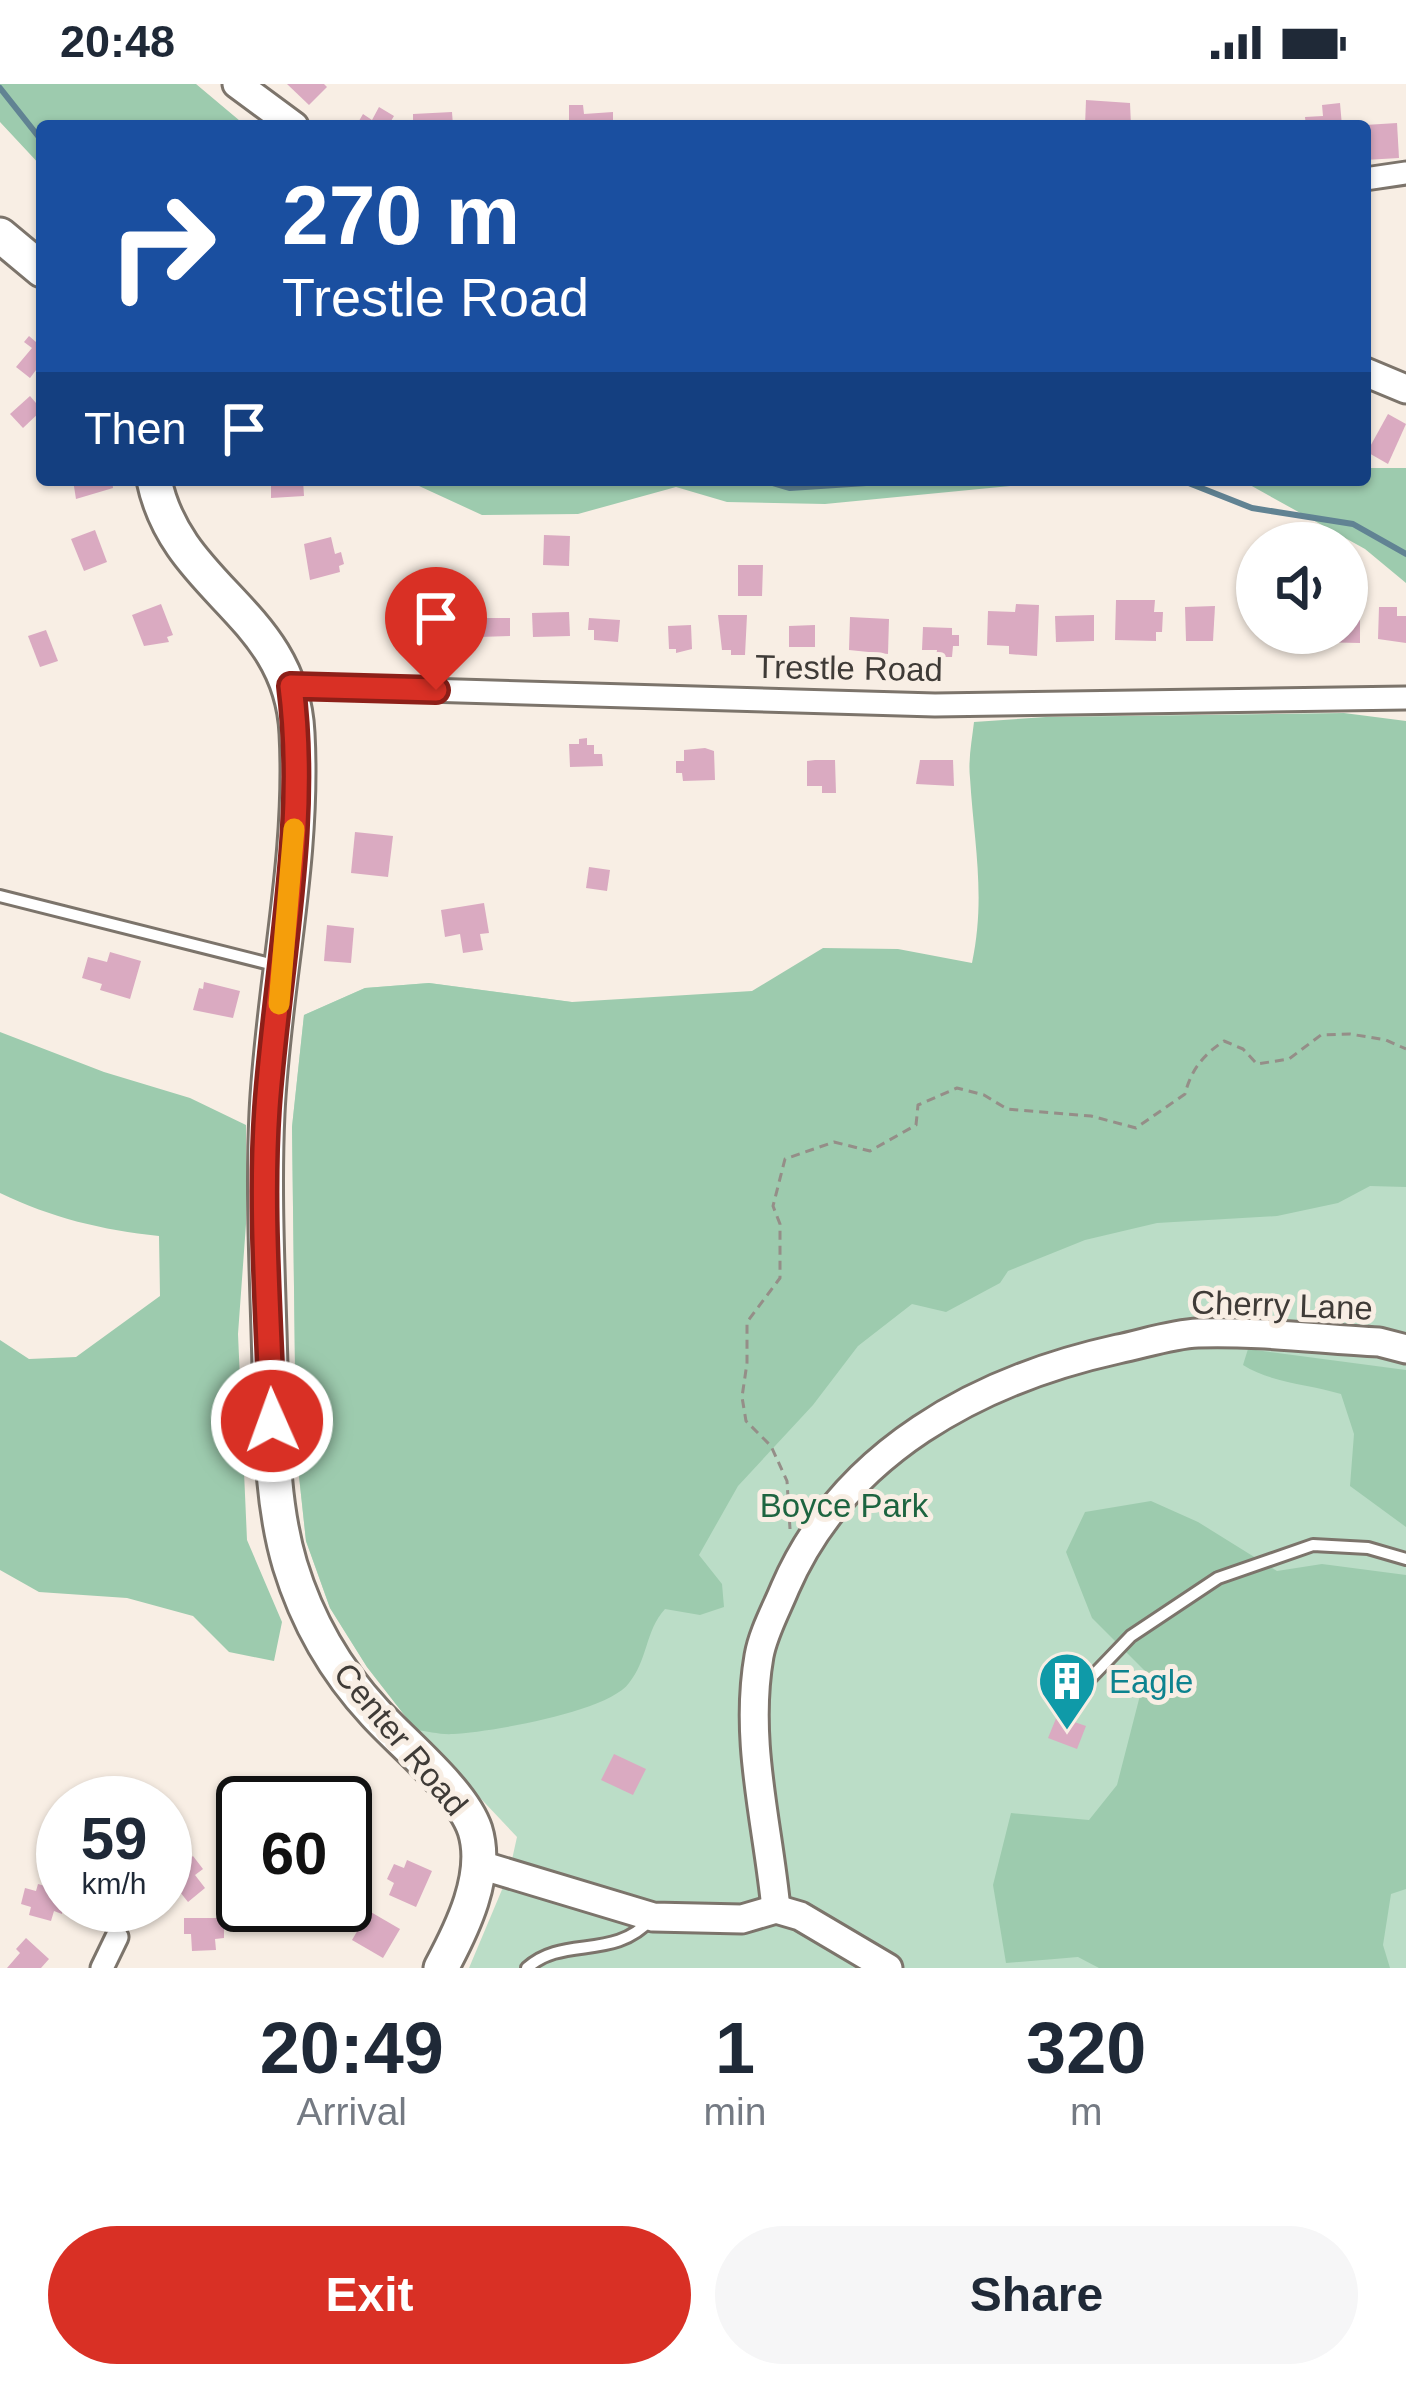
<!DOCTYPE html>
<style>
:root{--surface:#fff;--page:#f6f6f7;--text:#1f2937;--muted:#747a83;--accent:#d93025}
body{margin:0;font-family:Helvetica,sans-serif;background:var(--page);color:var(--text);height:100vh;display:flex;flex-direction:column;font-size:45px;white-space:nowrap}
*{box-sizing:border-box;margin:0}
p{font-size:39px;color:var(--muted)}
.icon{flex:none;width:66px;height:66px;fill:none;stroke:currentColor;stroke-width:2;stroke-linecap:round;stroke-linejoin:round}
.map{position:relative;height:1884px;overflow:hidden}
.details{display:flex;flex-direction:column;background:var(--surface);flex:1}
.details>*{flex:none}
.top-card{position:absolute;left:36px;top:36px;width:1335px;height:366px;border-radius:12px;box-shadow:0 3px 9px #0004;background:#1a4fa0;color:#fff;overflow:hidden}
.tools{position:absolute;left:1236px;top:438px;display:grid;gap:24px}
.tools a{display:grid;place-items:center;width:132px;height:132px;border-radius:50%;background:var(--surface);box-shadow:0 3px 9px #0004;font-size:60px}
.speed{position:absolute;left:36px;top:1692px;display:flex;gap:24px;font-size:60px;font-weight:700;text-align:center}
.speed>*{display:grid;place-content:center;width:156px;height:156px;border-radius:50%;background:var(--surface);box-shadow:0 3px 9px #0004;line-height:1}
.speed small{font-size:30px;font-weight:400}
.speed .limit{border:6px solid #111;border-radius:18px;background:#fff;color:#111}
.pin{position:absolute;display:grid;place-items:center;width:102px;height:102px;color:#fff;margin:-123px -51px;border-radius:50% 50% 50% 0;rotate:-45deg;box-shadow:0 0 12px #0007}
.pin .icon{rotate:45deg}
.me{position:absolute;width:132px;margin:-66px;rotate:358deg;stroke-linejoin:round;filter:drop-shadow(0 0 9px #0008)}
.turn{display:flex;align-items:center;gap:42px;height:252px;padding:0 48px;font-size:54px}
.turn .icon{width:156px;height:156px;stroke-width:2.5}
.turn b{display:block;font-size:84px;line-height:102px}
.then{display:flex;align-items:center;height:114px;padding:0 48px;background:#0003;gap:24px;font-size:45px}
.eta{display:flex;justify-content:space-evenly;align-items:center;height:204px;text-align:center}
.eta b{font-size:72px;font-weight:600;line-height:84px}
.button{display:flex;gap:24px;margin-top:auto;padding:24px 48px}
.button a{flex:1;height:138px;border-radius:72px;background:var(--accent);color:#fff;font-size:48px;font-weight:600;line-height:138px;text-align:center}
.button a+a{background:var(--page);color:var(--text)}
.status{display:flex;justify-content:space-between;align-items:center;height:84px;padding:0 60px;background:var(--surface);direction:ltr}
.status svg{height:33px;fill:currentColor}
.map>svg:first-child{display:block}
.green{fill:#bbddc7}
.forest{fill:#9dcbae}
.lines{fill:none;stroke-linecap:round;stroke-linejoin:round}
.stream{stroke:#618393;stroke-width:6}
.building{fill:#daaac1}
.service-casing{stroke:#7c746b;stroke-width:16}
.minor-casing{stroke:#7c746b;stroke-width:27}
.tertiary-casing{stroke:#7c746b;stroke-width:33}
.primary-casing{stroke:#7c746b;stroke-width:39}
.path{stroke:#958e88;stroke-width:3;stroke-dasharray:9 6;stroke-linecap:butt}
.service{stroke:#fff;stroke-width:10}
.minor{stroke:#fff;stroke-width:21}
.tertiary{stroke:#fff;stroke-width:27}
.primary{stroke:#fff;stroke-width:33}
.route-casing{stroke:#8d1f18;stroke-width:30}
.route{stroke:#d93025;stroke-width:21}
.slow{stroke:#f59e0b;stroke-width:21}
.labels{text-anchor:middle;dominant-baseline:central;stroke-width:10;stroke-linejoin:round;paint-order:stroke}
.street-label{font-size:33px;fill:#3f3b37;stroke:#f8eee4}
.park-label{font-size:33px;fill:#1d6540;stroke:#f8eee4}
.culture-label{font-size:33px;fill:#0d838f;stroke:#f8eee4;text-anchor:start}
</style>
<div class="status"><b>20:48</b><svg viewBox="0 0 49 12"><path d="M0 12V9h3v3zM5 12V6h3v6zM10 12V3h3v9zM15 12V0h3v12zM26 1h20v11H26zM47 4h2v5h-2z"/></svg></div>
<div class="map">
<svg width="1406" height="1884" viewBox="0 0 1406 1884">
<rect width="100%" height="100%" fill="#f8eee4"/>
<!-- green -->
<polygon class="green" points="1406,638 1406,1884 469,1884 509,1789 517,1753 416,1646 367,1583 330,1524 306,1457 296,1364 292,1043 304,931 365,904 429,899 1050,982"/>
<!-- forest -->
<g class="forest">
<polygon points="0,0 196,0 246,42 42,42 42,83 0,38"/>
<polygon points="1365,384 1406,384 1406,499 1365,465 1241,396 1365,396"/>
<polygon points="406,396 1072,396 825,420 727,418 676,403 578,430 482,431"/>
<path d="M1344,629L1406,637V1103L1370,1102L1338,1119L1277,1132L1157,1139L1085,1156L1008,1187L1000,1199L946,1228L912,1220L858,1262L813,1321L738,1402L699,1471L722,1500L724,1523L700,1531L665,1525C645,1547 648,1576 629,1599C608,1628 490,1648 453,1650C441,1651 427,1647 416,1646L367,1583L330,1524L306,1457L296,1364L292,1043L304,931L365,904L429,899L572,918L752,907L823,864L898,865L972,879C986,813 974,759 970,694C968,675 972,656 974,638L1046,633Z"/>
<path d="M0,948L104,988L190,1014L246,1041V1140L238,1250L247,1456L282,1538L274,1577L229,1568L193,1532L127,1514L39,1508L0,1486V1256L29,1275L76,1273L160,1212L159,1152C102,1146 52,1134 0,1109Z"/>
<path d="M1248,1265L1406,1286V1443L1350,1402L1354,1350L1341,1310C1309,1300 1271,1299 1243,1281Z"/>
<polygon points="1151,1417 1198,1438 1277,1487 1322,1480 1406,1491 1406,1805 1391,1810 1383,1861 1390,1884 1099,1884 1078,1873 1006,1879 993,1801 1011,1729 1089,1736 1117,1701 1146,1588 1092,1534 1066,1468 1085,1428"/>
</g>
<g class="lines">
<!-- stream -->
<g class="stream">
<polyline points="0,4 42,57"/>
<polyline points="563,396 568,396"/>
<polyline points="762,396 790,404 912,396"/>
<polyline points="1181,396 1252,424 1353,440 1406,470"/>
</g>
</g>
<!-- building -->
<g class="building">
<polygon points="287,0 324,0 327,3 309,21"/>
<polygon points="1086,16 1130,19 1131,42 1085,42"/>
<polygon points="1340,19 1342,42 1306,42 1305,33 1323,32 1322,21"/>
<polygon points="569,21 583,21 584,30 613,28 613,42 569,42"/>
<polygon points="379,23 394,32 388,42 356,42 363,30 372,36"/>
<polygon points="452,28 453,42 413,42 413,30"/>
<polygon points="1397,39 1399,74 1365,76 1365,41"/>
<polygon points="42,251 42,285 39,282 30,294 16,283 32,264 24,258 29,252 36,258"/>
<polygon points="30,312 42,326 23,344 10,330"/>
<polygon points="1388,330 1406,340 1388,380 1367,368"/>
<polygon points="73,396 112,396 113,404 76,415"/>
<polygon points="271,396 303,396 304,412 271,414"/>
<polygon points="95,446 107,478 84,487 71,455"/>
<polygon points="544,451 570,452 569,482 543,481"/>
<polygon points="331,453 335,470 341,468 344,480 339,482 340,488 310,496 304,460"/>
<polygon points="738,481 763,481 762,512 738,512"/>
<polygon points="1116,516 1155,516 1154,528 1163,528 1162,548 1156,548 1156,557 1115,556"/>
<polygon points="161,520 173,551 167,553 169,558 144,562 132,531"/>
<polygon points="1016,520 1039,521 1037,572 1009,570 1009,562 987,561 988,527 1015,528"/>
<polygon points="1215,522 1213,557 1186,557 1185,523"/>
<polygon points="1379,523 1397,523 1397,532 1406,532 1406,559 1378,555"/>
<polygon points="569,528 570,552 533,553 532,529"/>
<polygon points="718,531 747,531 745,571 731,571 731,566 722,566"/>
<polygon points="1094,531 1094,557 1056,558 1055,532"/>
<polygon points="850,533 889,535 888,570 849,566"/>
<polygon points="479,534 510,534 510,552 479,553"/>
<polygon points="589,534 620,536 618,558 594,556 594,546 588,546"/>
<polygon points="1347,535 1360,535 1360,559 1314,558 1314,549 1347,549"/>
<polygon points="691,541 692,565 676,569 676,565 669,565 668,542"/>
<polygon points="815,541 815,563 789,563 789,542"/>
<polygon points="923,543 952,544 952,551 959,551 959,562 953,562 952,573 936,573 937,566 922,566"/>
<polygon points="46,546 58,577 40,583 28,552"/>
<polygon points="587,654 587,661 594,661 594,670 602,670 603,682 570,683 569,660 579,660 579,655"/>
<polygon points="705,664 714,667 715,696 683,697 682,689 676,689 676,677 684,677 684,666"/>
<polygon points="815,676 835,676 836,709 822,709 822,702 807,702 807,677"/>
<polygon points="920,676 953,676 954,702 916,700"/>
<polygon points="355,748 393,752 388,793 351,789"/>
<polygon points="589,783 610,786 607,807 586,804"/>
<polygon points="484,819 489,849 480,850 483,866 463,869 460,850 445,853 441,826"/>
<polygon points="327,841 354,844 351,879 324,877"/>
<polygon points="110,868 141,877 130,915 100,906 102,900 82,894 88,873 107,878"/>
<polygon points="204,898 240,907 233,934 193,926 199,904 203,905"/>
<polygon points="1057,1632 1086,1642 1077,1665 1048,1654"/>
<polygon points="614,1670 646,1685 633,1711 601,1696"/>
<polygon points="193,1772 203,1785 195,1791 205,1804 188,1818 168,1793"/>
<polygon points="407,1776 432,1787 416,1823 389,1811 394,1799 387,1795 394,1780 404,1784"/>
<polygon points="38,1800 63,1807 62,1830 54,1827 51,1837 29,1831 31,1823 21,1820 25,1804 36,1807"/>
<polygon points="369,1827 400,1845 383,1874 352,1856"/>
<polygon points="184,1834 224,1834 224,1854 215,1855 216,1866 192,1867 191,1850 184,1850"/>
<polygon points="26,1854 49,1875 41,1884 7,1884 20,1869 16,1865"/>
</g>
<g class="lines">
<!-- service casing -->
<g class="service-casing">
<g id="service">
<polyline points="0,812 274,881"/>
<polyline points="1081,1604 1131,1552 1218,1494 1313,1461 1368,1464 1406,1475"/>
<path d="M527,1884C563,1851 614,1877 651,1835"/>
</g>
</g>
<!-- minor casing -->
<g class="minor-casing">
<g id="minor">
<polyline points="1365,95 1406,89"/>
<polyline points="291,602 935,621 1406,614"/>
<polyline points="102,1884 117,1853"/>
</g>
</g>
<!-- tertiary casing -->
<g class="tertiary-casing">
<g id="tertiary">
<polyline points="237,0 294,42"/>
<polyline points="1365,288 1406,305"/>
<polyline points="477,1780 653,1833 742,1835 776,1825 800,1832 888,1884"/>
<path d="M776,1825C768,1740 744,1658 759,1572C763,1549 776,1526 785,1504C844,1368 978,1296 1118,1265C1143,1260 1172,1250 1198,1249C1258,1247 1320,1255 1379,1258L1406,1265"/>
</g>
</g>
<!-- primary casing -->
<g class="primary-casing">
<g id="primary">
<polyline points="0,151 42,186"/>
<path d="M154,396C177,507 291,528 297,649C304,777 273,902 267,1029C263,1113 268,1199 270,1283C272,1349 271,1417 290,1481C307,1537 336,1587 375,1629C403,1660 462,1707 475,1746C489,1791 462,1845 441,1884"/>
</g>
</g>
<!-- path -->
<path class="path" d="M790,1445L787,1397L771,1362L746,1337L742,1313L747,1279V1238L780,1194V1140L773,1122L785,1075L834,1058L870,1067L916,1041L918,1021L957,1004L984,1011L1007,1025L1091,1032L1136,1044L1185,1010C1191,986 1203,971 1224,957L1243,965L1257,980L1289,975L1321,951L1350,950L1386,956L1406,965"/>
<!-- service -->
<use href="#service" class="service"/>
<!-- minor -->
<use href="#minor" class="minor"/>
<!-- tertiary -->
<use href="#tertiary" class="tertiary"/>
<!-- primary -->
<use href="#primary" class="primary"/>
</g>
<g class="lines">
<!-- route casing -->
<g class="route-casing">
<path id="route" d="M272,1337C269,1233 260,1127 267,1024C277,883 309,743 291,602L436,606"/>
</g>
<!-- route -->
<use href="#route" class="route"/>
<!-- slow -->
<polyline class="slow" points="279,920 294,745"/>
</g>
<!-- icons -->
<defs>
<g id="building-pin" transform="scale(3)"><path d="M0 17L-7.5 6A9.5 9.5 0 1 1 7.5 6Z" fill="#0f9aa8" stroke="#f8eee4"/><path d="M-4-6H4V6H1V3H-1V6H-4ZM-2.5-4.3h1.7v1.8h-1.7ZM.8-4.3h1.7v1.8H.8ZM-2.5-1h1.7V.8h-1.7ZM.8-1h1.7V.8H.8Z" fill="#fff"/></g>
</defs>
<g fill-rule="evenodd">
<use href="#building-pin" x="1067" y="1597"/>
</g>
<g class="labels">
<!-- street labels -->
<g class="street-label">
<text transform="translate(849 584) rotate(1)">Trestle Road</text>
<text transform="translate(1282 1221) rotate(2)">Cherry Lane</text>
<text transform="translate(401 1655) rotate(50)">Center Road</text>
</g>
<!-- park labels -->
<g class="park-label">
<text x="844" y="1421">Boyce Park</text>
</g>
<!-- culture labels -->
<g class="culture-label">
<text x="1109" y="1597">Eagle</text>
</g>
</g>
</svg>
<div class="tools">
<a><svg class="icon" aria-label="sound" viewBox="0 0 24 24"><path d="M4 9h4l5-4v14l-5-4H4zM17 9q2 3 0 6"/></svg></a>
</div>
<div class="speed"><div>59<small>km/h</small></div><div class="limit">60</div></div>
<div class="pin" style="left:436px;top:606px;background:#d93025"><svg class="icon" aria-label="arrive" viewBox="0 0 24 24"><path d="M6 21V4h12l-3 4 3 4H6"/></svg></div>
<svg class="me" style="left:272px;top:1337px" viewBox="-20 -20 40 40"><circle r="17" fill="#d93025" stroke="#fff" stroke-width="3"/><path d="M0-11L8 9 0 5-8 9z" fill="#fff"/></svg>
<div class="top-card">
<div class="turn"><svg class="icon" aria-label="right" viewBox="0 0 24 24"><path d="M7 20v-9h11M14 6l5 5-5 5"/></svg><div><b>270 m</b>Trestle Road</div></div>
<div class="then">Then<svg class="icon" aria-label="arrive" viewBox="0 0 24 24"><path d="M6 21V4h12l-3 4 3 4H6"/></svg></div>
</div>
</div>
<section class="details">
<div class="eta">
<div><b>20:49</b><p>Arrival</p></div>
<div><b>1</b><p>min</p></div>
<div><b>320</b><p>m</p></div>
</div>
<div class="button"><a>Exit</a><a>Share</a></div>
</section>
